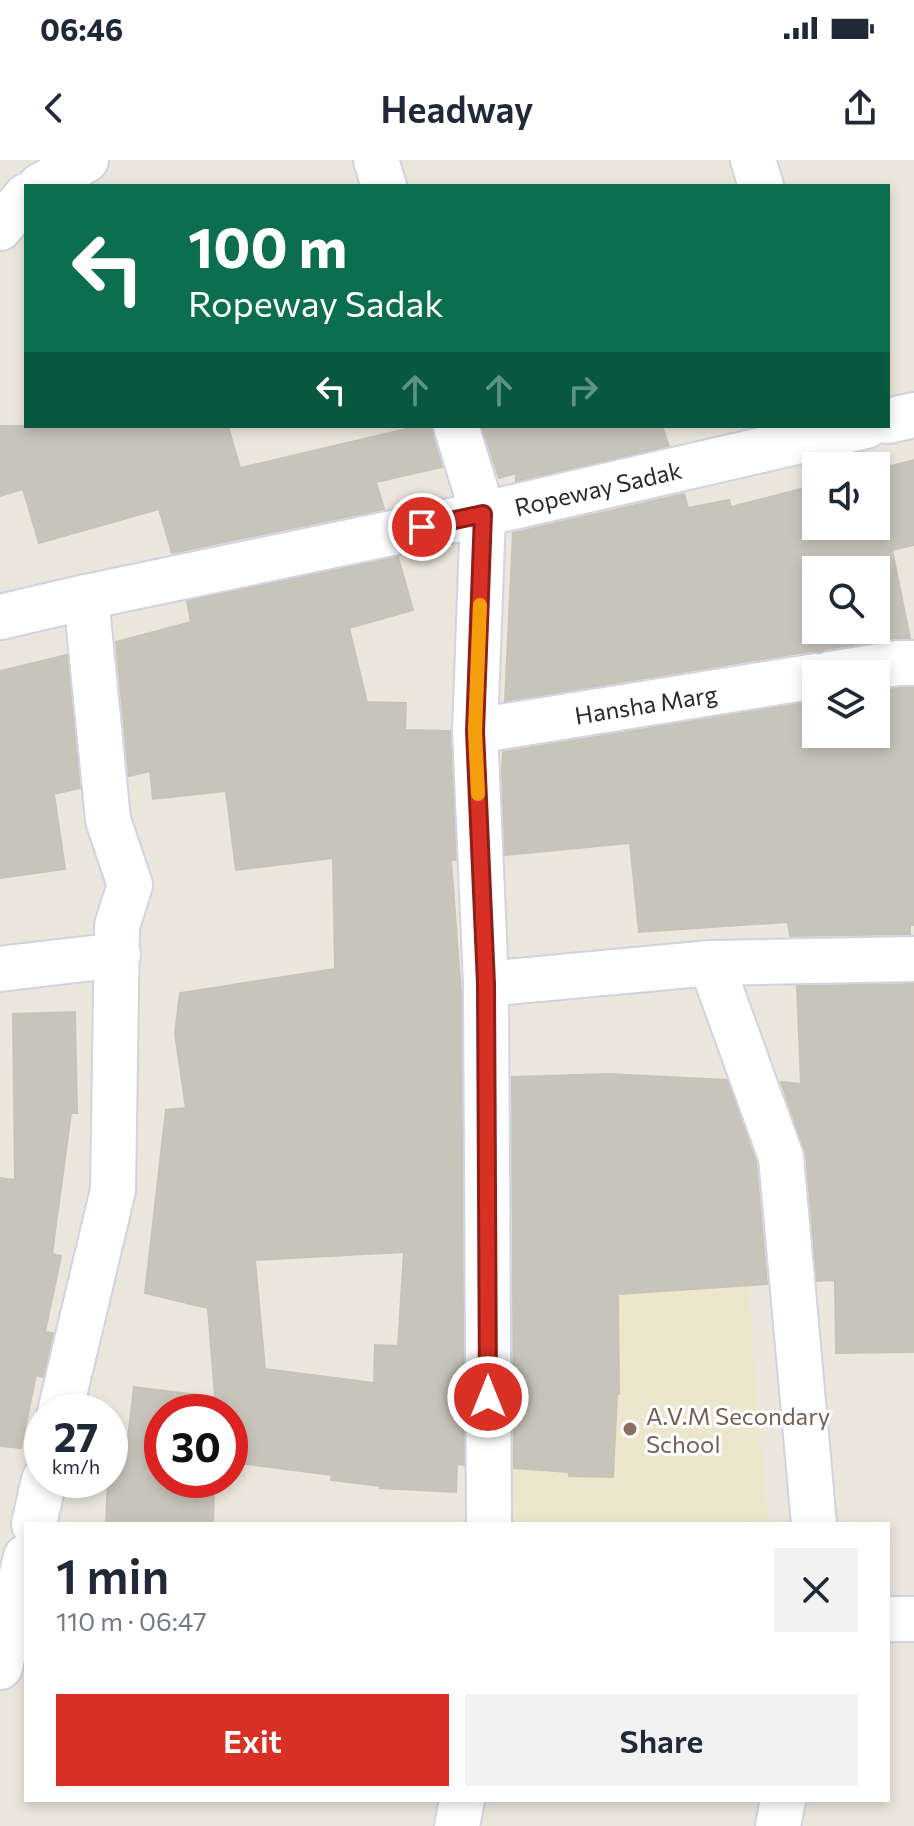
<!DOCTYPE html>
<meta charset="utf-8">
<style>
:root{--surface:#fff;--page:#f2f2f3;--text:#1f2937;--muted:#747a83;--accent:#d93025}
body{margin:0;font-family:Commissioner,sans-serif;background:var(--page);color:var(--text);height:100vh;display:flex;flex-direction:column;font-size:30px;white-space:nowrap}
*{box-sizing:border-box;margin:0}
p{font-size:26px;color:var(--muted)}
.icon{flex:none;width:44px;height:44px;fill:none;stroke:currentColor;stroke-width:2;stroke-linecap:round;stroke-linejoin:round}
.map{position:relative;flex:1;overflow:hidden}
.sheet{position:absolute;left:24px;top:1362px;width:866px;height:280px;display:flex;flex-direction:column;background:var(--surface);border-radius:0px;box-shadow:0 4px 12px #0003}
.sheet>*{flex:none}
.banner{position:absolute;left:24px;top:24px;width:866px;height:244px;border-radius:0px;box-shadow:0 4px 12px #0003;background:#0b6e4f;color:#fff;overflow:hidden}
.fabs{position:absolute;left:802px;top:292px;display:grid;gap:16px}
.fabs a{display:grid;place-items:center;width:88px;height:88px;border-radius:0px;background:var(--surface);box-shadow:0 4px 12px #0003;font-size:40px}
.speed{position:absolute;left:24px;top:1234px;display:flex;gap:16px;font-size:40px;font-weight:700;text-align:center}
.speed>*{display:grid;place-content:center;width:104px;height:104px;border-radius:50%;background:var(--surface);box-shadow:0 4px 12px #0003;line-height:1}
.speed small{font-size:20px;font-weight:400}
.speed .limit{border:12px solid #d22;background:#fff;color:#111}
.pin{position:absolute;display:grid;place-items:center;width:68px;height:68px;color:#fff;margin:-34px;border:4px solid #fff;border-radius:50%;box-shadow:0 2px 8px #0007}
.me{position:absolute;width:88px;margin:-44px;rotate:0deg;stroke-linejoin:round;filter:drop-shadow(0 0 6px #0008)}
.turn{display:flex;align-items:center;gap:28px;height:168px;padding:0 32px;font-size:36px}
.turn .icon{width:104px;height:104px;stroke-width:2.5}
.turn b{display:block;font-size:56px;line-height:68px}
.lanes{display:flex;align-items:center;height:76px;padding:0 32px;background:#0003;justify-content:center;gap:40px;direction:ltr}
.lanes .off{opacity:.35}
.round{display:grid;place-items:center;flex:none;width:84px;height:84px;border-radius:0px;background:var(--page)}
.headline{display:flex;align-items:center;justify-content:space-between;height:136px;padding:0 32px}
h1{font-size:48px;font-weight:600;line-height:60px}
.button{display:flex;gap:16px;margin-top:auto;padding:16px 32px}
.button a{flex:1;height:92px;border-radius:0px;background:var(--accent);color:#fff;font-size:32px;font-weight:600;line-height:92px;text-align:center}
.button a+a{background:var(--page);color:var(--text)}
.status{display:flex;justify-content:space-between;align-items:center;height:56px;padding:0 40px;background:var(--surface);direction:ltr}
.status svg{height:22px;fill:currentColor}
header{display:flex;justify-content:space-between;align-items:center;height:104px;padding:0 32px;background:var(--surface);font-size:36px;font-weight:600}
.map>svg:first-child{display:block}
.education{fill:#ece7cc}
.building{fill:#c7c5bb;stroke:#c7c3b6;stroke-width:2;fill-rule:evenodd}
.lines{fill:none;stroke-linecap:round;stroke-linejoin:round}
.street-casing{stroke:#d2d2e2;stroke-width:48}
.secondary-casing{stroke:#d2d2e2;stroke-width:48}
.street{stroke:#fff;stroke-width:44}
.secondary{stroke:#fff;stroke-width:44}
.route-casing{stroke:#8d1f18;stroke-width:20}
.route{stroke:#d93025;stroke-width:14}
.slow{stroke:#f59e0b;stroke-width:14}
.education-dot{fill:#8d6e63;stroke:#fff;stroke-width:3}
.labels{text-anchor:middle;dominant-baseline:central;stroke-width:6;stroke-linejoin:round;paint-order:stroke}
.street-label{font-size:24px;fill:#2a2a2a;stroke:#fff}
.education-label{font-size:24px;fill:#785e54;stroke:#fff;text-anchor:start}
</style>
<div class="status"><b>06:46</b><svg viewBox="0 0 49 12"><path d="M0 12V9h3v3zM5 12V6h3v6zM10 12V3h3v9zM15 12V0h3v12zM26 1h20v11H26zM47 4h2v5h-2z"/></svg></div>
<header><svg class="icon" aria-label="back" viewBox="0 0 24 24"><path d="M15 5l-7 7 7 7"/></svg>Headway<svg class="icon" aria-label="share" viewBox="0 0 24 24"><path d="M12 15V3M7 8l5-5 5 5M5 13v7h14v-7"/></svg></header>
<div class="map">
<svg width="914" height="1666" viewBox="0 0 914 1666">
<rect width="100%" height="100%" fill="#ebe7dc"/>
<!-- education -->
<polygon class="education" points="742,1008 752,1178 768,1359 710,1364 499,1364 501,1139 603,1143"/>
<!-- building -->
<g class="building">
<polygon points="0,266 228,266 240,308 419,266 432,266 432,273 442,307 376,322 384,349 172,393 159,349 39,383 23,329 0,336"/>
<polygon points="482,266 662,266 669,286 516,321 516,313 499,318"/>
<path d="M914,300V385L892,390L910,478H894L826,489L820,492L812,491L505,541L513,373L684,334L688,348L729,340L731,347L816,325V366H876V310ZM816,410H876V470H816Z"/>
<path d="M398,397L413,450L349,468L367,542L406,543L405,570L450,571L456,700H451L461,834L464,1305L457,1304L456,1332L380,1328V1326L331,1320L332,1315L230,1302V1252H162V1320H214L213,1364H106L108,1320H110V1276L128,1277L134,1227L215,1237L208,1148L145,1133L166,950L186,948L175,874L180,833L335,809L333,698L236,710L226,631L153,639L150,611L129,616L116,482L191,462L187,441ZM404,1092L398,1186L375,1185L374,1223L265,1209L255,1100Z"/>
<polygon points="67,495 80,628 54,634 65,709 0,718 0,511"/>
<polygon points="900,528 914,528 914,765 910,765 910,774 790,776 788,762 639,772 630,683 505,695 502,611 503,592 816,541 816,574 876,574 876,532"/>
<polygon points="913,824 914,1192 836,1193 835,1120 817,1121 806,994 781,922 801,924 797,826"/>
<polygon points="75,852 77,953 71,953 52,1094 61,1096 45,1172 53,1173 43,1217 36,1215 21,1288 0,1286 0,1018 15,1020 13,854"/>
<polygon points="609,914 727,920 756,1002 767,1124 618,1134 619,1234 617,1234 613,1317 569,1316 569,1312 514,1308 512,917"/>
</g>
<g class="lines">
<!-- street casing -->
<g class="street-casing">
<g id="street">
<polyline points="376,0 384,26"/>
<polyline points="753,0 761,26"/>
<polyline points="40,26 86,0"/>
<polyline points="0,68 26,36"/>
<polyline points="456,266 483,354 475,571 486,824 489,1364"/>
<polyline points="830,514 898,503 914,503"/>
<polyline points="475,571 816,516"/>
<polyline points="711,803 781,997 814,1364"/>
<polyline points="0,809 118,795"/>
<polyline points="486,824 711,803 914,799"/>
<polyline points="60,1252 113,1030 117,766 130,725 108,660 86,437"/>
<polyline points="34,1364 44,1320"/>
<polyline points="888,1459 914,1459"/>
<polyline points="0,1507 26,1397"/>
<polyline points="457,1666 462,1640"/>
<polyline points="778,1666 783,1640"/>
</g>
</g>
<!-- secondary casing -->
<g class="secondary-casing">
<g id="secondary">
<polyline points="888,261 914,255"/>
<polyline points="0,457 86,437 483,354 866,266"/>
</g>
</g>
<!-- street -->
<use href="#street" class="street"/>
<!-- secondary -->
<use href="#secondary" class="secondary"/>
</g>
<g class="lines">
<!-- route casing -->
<g class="route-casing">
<polyline id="route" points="422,367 483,354 475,571 486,824 488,1237"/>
</g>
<!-- route -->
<use href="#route" class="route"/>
<!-- slow -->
<polyline class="slow" points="478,634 475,571 480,445"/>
</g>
<!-- markers -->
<circle class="education-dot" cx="630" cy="1269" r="8"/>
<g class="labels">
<!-- street labels -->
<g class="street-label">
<text transform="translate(598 328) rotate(-13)">Ropeway Sadak</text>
<text transform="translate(646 544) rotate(-9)">Hansha Marg</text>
</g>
<!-- education labels -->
<g class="education-label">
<text x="646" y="1255">A.V.M Secondary<tspan x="646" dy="28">School</tspan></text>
</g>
</g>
</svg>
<div class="fabs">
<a><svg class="icon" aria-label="sound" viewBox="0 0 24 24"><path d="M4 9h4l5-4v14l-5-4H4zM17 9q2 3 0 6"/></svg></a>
<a><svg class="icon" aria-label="search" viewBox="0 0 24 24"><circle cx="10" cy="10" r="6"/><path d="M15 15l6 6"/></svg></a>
<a><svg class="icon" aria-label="layers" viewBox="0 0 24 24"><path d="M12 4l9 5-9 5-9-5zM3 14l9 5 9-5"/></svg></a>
</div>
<div class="speed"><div>27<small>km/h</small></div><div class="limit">30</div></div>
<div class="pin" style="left:422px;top:367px;background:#d93025"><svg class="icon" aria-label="arrive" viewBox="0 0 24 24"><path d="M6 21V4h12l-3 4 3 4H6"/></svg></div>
<svg class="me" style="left:488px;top:1237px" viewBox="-20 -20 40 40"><circle r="17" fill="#d93025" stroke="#fff" stroke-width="3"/><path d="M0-11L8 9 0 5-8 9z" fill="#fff"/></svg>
<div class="banner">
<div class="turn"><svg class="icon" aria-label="left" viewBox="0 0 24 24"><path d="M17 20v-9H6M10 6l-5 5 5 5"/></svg><div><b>100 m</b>Ropeway Sadak</div></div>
<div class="lanes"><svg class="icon" aria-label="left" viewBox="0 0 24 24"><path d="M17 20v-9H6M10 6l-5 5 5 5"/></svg><svg class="icon off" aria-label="ahead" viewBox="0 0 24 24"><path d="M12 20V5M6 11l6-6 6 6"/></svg><svg class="icon off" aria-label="ahead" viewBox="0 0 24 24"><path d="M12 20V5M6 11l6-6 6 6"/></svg><svg class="icon off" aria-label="right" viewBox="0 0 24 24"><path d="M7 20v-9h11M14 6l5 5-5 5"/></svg></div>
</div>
<section class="sheet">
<div class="headline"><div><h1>1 min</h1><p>110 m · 06:47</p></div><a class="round"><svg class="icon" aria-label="close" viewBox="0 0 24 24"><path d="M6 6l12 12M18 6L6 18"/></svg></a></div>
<div class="button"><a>Exit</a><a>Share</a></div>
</section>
</div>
